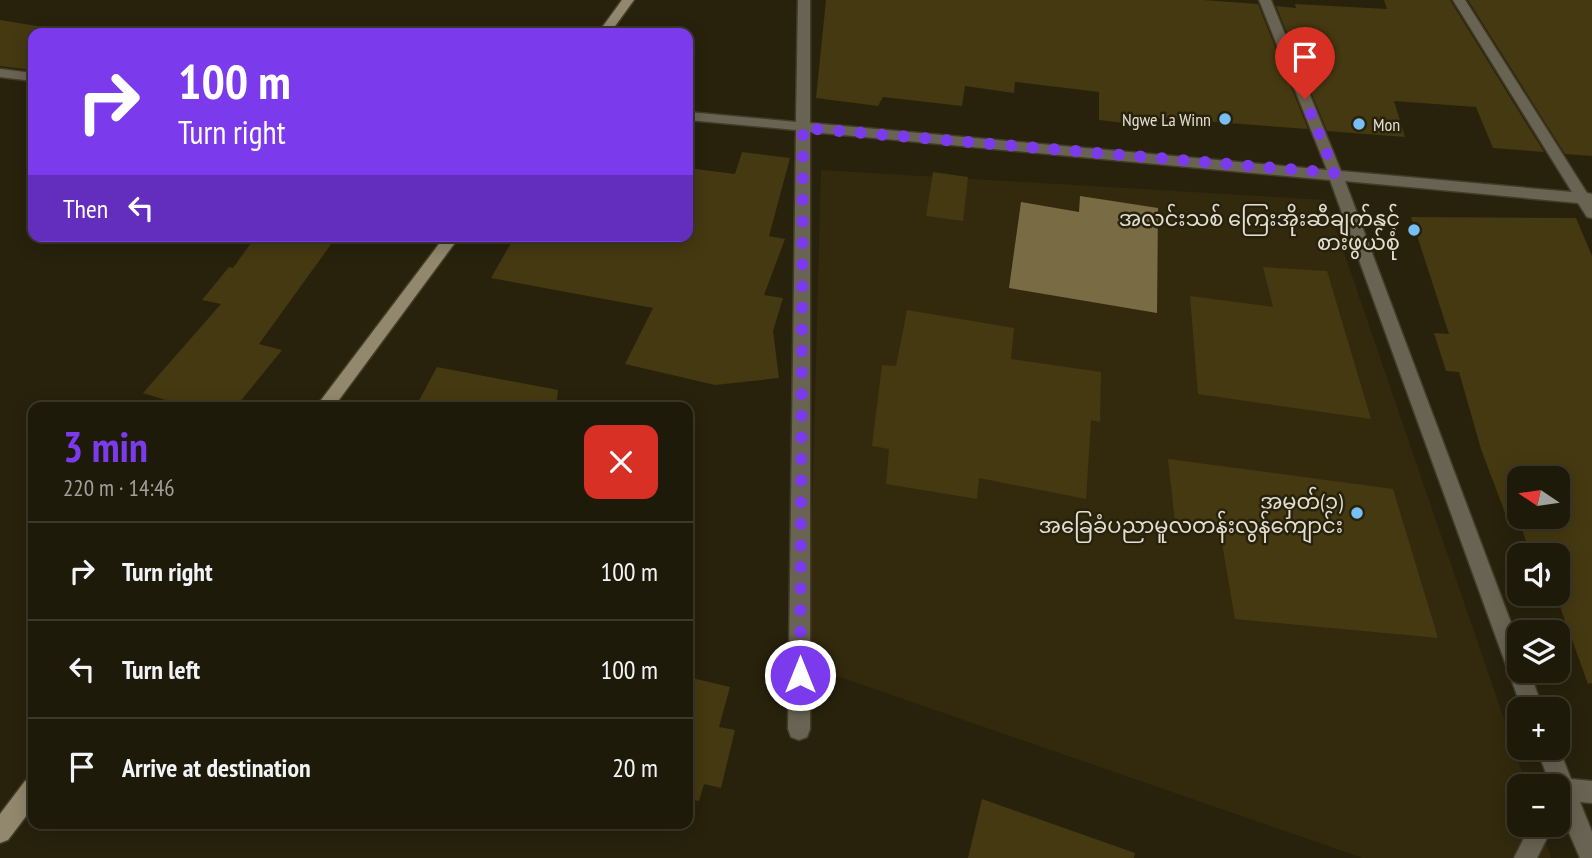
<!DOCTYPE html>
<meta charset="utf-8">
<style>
:root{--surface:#1e1a09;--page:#2b2717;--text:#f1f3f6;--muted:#a1a19c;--line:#3c382a;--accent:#7c3aed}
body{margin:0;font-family:"PT Sans Narrow","Noto Sans Myanmar",sans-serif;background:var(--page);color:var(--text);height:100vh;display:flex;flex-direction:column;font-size:26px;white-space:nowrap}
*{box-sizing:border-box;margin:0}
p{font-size:23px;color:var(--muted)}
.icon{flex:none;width:38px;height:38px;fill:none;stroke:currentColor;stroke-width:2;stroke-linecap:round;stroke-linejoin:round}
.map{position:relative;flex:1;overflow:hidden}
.drawer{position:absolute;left:28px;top:402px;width:665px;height:427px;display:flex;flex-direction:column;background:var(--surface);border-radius:14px;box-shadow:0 4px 18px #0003,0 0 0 2px var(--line)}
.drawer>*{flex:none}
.hud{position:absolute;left:28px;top:28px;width:665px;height:214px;border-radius:14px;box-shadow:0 4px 18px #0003,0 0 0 2px var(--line);background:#7c3aed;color:#fff;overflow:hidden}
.needle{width:46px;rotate:283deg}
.fabs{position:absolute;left:1507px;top:466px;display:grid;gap:14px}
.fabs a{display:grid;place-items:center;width:63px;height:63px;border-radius:14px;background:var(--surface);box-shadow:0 4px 18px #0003,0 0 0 2px var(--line);font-size:35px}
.pin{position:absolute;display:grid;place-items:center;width:60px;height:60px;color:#fff;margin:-72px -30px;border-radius:50% 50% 50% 0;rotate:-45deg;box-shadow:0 0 7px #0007}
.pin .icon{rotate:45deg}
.me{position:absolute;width:77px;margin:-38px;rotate:0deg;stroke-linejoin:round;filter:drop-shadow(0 0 5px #0008)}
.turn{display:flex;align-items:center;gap:24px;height:147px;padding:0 35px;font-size:32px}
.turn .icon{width:91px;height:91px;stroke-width:2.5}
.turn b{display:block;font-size:49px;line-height:60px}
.then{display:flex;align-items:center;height:66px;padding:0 35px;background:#0003;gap:14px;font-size:26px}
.round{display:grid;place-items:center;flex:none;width:74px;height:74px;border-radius:14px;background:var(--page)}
.summary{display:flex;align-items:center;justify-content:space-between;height:119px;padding:0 35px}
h1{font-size:42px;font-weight:700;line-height:52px;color:var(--accent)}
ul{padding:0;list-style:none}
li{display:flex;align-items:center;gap:21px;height:98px;padding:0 35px;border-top:2px solid var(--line)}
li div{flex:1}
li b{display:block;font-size:26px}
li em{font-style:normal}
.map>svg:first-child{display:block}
.built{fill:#332a0d}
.water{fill:#796c44}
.building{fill:#453911;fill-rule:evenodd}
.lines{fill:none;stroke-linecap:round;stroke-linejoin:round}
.lane-casing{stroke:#423c28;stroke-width:3}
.street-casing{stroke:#423c28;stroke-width:3}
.secondary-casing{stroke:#423c28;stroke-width:3}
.lane{fill:#696353;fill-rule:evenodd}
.street{fill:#696353;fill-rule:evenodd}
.secondary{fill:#91886d;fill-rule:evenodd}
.route{stroke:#7c3aed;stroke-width:12;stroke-dasharray:0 21.6}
.poi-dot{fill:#76c0f7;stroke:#28220c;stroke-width:2.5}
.labels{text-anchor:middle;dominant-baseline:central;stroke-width:5;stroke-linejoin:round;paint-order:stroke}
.far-poi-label{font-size:18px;fill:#e3ded1;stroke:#28220c;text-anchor:end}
.poi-label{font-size:21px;fill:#e3ded1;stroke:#28220c;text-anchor:end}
</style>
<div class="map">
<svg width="1592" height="858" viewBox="0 0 1592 858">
<rect width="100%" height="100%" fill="#28220c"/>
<!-- built -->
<polygon class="built" points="821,170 1326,200 1527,786 1519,786 1519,824 1540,824 1551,858 1363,858 808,666"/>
<!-- water -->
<polygon class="water" points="1080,196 1158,208 1157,313 1009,288 1021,202 1079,212"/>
<!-- building -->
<g class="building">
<polygon points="826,0 1203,0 1258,4 1308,129 1149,117 1150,126 1099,120 1099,92 1015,82 1014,93 965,86 962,106 883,97 878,106 816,98"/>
<polygon points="1384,0 1450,0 1544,152 1493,148 1476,107 1394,101 1405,137 1327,131 1276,6 1296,8 1295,4 1387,9"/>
<polygon points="1468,0 1592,0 1592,156 1565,154"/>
<polygon points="0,20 74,32 33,33 32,70 0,66"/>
<polygon points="742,152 790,158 769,236 785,239 764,295 783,298 773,331 779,378 715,385 625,364 653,308 491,278 515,236 688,236 688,168 735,174"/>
<polygon points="933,172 968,177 963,221 926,216"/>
<path d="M1411,217L1576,218L1592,256V683L1588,684L1555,593H1558V555H1531L1521,527L1510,526L1481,449L1459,372L1446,371L1434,333L1449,334ZM1519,478H1558V516H1519Z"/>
<polygon points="256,236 337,236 259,344 282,350 235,408 191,408 143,393 221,304 202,300 229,267 233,268"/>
<polygon points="1263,267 1327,271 1371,419 1198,394 1190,296 1273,307"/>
<polygon points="907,310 1014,328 1011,359 1101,372 1100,422 1091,420 1086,499 979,478 977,499 886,484 889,449 872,446 882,365 896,366"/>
<polygon points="437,367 558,390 556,408 415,408"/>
<polygon points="1168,459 1393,489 1438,638 1235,619 1219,526 1175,522"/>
<polygon points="688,677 730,687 719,727 735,730 721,788 704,784 699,801 688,799"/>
<polygon points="982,799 1135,853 1134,858 968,858"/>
</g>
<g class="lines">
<!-- lane casing -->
<g class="lane-casing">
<polygon id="lane" points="0,69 33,73 33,81 0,77"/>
</g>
<!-- street casing -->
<g class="street-casing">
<g id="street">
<polygon points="798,0 810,0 810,123 1327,170 1259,0 1271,0 1341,171 1572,192 1453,0 1465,0 1587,193 1592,194 1592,218 1587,217 1578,203 1345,181 1519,644 1519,670 1529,670 1543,709 1522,709 1330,180 810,132 810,729 807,737 799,740 791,737 788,729 796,130 688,120 688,112 796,122"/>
<polygon points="1558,746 1571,779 1592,781 1592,803 1580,802 1592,832 1592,858 1580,858 1558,807 1558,786 1551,786 1536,747"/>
<polygon points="1531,824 1554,824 1537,858 1514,858"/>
</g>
</g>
<!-- secondary casing -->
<g class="secondary-casing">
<g id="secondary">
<polygon points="622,0 634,0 610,33 598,33"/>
<polygon points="445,236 460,236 333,408 315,408"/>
<polygon points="33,778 33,807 8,840 0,843 0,814 25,781"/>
</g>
</g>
<!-- lane -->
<use href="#lane" class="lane"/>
<!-- street -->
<use href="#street" class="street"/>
<!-- secondary -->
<use href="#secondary" class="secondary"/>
</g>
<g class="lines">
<!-- route -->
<polyline class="route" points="800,675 803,128 1335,173 1305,99"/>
</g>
<!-- markers -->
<g class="poi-dot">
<circle cx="1225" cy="119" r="7"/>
<circle cx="1359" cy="124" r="7"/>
<circle cx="1414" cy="230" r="7"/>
<circle cx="1357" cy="513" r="7"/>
</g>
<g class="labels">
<!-- far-poi labels -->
<g class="far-poi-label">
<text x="1211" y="119">Ngwe La Winn</text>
<text x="1373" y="124" text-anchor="start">Mon</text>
</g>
<!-- poi labels -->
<g class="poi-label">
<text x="1400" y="218">အလင်းသစ် ကြေးအိုးဆီချက်နှင့်<tspan x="1400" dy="24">စားဖွယ်စုံ</tspan></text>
<text x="1343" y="501">အမှတ်(၁)<tspan x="1343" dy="24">အခြေခံပညာမူလတန်းလွန်ကျောင်း</tspan></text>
</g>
</g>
</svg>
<div class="fabs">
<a><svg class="needle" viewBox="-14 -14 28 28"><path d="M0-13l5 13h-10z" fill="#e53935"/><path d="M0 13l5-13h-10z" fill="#a1a19c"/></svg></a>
<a><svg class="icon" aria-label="sound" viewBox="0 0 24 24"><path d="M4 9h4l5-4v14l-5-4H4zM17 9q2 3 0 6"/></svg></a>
<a><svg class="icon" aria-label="layers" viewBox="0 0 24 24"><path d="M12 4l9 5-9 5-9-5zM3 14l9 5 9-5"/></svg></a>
<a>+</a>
<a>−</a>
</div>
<div class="pin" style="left:1305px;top:99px;background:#d93025"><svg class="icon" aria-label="arrive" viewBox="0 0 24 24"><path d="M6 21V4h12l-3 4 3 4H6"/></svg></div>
<svg class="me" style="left:800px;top:675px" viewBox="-20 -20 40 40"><circle r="17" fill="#7c3aed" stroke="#fff" stroke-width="3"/><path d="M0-11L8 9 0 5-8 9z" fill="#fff"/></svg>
<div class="hud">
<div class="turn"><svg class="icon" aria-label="right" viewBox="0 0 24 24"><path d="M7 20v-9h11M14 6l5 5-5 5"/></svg><div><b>100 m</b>Turn right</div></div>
<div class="then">Then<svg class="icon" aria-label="left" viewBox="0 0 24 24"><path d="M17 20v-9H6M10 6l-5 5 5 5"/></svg></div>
</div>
<section class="drawer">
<div class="summary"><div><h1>3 min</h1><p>220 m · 14:46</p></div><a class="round" style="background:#d93025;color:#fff"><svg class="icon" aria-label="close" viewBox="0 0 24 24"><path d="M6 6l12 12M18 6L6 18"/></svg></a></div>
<ul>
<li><svg class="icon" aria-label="right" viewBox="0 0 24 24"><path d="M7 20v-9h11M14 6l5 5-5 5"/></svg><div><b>Turn right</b></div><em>100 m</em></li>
<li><svg class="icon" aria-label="left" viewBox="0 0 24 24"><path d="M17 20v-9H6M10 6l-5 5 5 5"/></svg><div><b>Turn left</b></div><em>100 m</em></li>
<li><svg class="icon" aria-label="arrive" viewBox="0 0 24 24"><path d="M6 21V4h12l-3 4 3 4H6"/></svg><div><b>Arrive at destination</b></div><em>20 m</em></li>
</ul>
</section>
</div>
